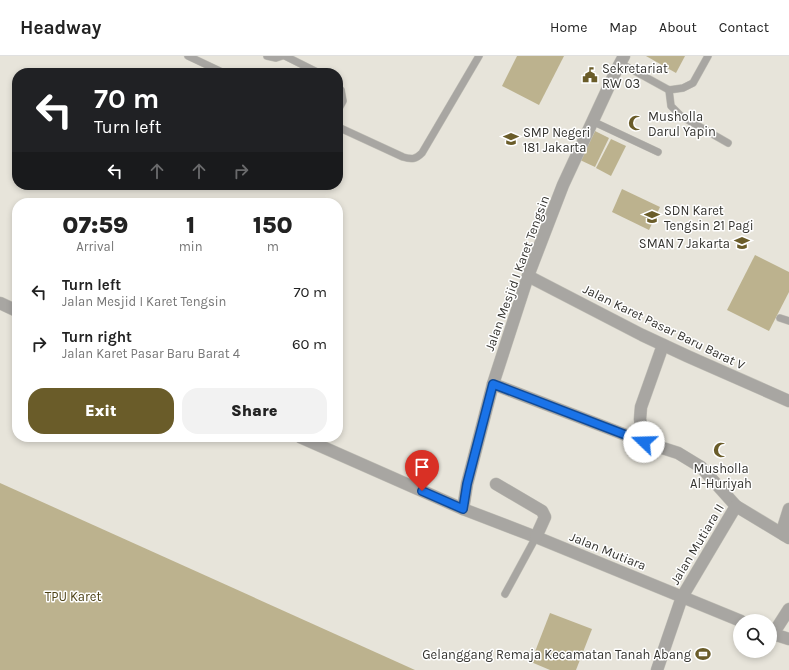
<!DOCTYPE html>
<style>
:root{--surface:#fff;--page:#f2f2f2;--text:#222;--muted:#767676;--line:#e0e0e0;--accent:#6a5c29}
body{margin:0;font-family:Karla,sans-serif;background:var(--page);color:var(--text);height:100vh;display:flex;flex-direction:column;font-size:15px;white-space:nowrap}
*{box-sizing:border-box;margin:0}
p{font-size:13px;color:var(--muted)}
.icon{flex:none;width:22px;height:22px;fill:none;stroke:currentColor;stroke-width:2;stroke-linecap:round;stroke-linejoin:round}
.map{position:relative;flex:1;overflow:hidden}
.side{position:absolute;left:12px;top:142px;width:331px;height:244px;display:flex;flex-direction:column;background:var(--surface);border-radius:16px;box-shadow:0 2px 6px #0003}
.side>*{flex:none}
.guide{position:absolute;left:12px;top:12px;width:331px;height:122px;border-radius:16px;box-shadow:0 2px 6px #0003;background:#202124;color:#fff;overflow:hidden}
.fabs{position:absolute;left:733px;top:558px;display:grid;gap:8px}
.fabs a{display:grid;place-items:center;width:44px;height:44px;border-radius:50%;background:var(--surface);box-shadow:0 2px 6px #0003;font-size:20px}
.pin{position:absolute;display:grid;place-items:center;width:34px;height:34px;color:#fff;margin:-41px -17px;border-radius:50% 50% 50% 0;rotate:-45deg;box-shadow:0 0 4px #0007}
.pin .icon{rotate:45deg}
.me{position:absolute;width:44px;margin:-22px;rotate:291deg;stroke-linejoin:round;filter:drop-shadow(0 0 3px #0008)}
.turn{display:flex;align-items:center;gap:14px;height:84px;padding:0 16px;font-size:18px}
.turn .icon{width:52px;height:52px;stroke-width:2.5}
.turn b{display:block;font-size:28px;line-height:34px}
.lanes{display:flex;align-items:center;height:38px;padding:0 16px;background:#0003;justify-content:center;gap:20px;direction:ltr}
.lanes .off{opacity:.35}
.eta{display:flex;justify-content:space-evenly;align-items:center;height:68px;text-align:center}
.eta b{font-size:24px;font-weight:800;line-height:28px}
.button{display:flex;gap:8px;margin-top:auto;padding:8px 16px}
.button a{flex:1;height:46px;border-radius:16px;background:var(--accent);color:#fff;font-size:16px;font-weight:800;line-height:46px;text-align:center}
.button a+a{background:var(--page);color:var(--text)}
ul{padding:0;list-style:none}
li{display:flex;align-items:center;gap:12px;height:52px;padding:0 16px}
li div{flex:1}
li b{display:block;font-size:15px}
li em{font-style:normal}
header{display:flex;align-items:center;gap:24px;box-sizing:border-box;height:56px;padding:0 20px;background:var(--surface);border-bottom:1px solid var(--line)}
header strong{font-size:19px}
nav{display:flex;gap:22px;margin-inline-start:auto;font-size:14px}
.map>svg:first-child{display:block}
.green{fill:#bcb28e}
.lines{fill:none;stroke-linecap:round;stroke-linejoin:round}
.lane-casing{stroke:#c3c1b8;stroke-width:8}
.street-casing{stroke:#c3c1b8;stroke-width:13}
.lane{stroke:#a8a6a2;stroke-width:7}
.street{stroke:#a8a6a2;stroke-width:12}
.route-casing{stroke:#114b97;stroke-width:10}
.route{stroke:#1a73e8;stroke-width:7}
.labels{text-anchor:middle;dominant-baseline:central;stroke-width:3;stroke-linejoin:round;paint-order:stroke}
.poi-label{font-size:13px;fill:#353430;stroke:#fff;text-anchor:start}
.street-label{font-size:13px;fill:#353430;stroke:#fff}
.park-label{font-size:13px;fill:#4f4318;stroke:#fff}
</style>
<header>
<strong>Headway</strong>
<nav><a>Home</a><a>Map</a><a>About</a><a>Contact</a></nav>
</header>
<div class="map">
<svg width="789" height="614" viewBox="0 0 789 614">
<rect width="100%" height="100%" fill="#e7e4da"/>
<!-- green -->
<g class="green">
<polygon points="517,0 564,0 539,49 502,30"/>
<polygon points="646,0 685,0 676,17"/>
<polygon points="595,75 609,82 595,111 580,104"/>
<polygon points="611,83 626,90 611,120 596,112"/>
<polygon points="622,133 660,151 649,174 612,156"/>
<polygon points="755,199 789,216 789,236 769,275 727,254"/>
<polygon points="0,427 415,614 0,614"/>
<polygon points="550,557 592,573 576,614 550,614 531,606"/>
</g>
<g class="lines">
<!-- lane casing -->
<g class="lane-casing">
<g id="lane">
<polyline points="188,0 224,17"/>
<polyline points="267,0 276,2 282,0"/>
<polyline points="285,0 319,17"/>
<polyline points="620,7 669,34 683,32 693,27 708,0"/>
<polyline points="338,31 341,34 343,45 338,54"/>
<polyline points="669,34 671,50 681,60 728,87"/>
<polyline points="592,65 658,96"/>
<path d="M338,71L403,101C412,104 416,103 422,97L479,0"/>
<polyline points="780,262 789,265"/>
<polyline points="505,538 536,481"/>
</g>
</g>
<!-- street casing -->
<g class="street-casing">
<g id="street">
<polyline points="528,220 642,279 687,300 789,345"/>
<polyline points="0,247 17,255"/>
<polyline points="493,328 644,386 678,397 701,411 736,450 789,482"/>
<polyline points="300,381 463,453 536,481 741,565"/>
<polyline points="644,386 640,363 641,351 663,289"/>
<polyline points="496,428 542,455 545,461 536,481"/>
<polyline points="463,453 467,428 493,328 528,220 563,129 615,17 624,0"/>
<polyline points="784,479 784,469 789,453"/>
<polyline points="770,577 789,583"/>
<polyline points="773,578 789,553"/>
<polyline points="657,614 682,541 736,450"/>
</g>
</g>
<!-- lane -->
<use href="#lane" class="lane"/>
<!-- street -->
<use href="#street" class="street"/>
</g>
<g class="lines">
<!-- route casing -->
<g class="route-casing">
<polyline id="route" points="422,435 463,453 467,428 493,328 644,386"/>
</g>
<!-- route -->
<use href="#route" class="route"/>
</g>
<!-- icons -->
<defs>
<g id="civic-bare" transform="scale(1.2)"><path d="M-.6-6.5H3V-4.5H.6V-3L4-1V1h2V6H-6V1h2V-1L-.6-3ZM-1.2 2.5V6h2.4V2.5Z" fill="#6a5c29" stroke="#fff" stroke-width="2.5" paint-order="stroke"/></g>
<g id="mosque-bare" transform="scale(1.2)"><path d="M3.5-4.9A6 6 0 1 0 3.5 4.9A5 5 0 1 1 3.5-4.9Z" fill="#6a5c29" stroke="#fff" stroke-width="2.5" paint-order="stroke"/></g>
<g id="school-bare" transform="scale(1.2)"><path d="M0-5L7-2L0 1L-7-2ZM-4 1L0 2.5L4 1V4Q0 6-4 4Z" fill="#6a5c29" stroke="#fff" stroke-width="2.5" paint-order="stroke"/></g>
<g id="stadium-bare" transform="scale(1.2)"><path d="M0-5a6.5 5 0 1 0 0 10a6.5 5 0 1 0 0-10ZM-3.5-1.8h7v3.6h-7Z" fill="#6a5c29" stroke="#fff" stroke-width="2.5" paint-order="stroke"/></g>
</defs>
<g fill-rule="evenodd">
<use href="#civic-bare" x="590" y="19"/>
<use href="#mosque-bare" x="636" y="67"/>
<use href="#school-bare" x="511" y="83"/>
<use href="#school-bare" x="652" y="161"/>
<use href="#school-bare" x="742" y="187"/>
<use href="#mosque-bare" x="721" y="394"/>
<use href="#stadium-bare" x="703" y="598"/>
</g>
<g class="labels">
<!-- poi labels -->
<g class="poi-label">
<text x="602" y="12">Sekretariat<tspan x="602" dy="15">RW 03</tspan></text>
<text x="648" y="60">Musholla<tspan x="648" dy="15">Darul Yapin</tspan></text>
<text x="523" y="76">SMP Negeri<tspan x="523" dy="15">181 Jakarta</tspan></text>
<text x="664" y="154">SDN Karet<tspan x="664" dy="15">Tengsin 21 Pagi</tspan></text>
<text x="730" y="187" text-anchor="end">SMAN 7 Jakarta</text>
<text x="721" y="412" text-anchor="middle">Musholla<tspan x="721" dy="15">Al-Huriyah</tspan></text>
<text x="691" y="598" text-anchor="end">Gelanggang Remaja Kecamatan Tanah Abang</text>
</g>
<!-- street labels -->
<g class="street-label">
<text transform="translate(517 217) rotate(-70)">Jalan Mesjid I Karet Tengsin</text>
<text transform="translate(664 271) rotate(26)">Jalan Karet Pasar Baru Barat V</text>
<text transform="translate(697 488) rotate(-59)">Jalan Mutiara II</text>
<text transform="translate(608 495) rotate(22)">Jalan Mutiara</text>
</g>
<!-- park labels -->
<g class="park-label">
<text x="73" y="540">TPU Karet</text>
</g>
</g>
</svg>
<div class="fabs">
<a><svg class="icon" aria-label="search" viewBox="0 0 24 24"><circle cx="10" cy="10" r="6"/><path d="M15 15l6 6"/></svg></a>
</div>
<div class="pin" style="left:422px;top:435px;background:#d93025"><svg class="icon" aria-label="arrive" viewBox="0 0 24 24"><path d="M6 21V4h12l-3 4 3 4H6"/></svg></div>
<svg class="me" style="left:644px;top:386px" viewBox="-20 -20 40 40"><circle r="19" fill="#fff"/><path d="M0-13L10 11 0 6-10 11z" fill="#1a73e8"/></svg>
<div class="guide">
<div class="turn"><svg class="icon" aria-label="left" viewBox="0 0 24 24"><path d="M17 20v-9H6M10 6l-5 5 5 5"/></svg><div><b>70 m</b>Turn left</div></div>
<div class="lanes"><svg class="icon" aria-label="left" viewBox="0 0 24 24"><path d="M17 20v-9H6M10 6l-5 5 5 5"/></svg><svg class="icon off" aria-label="ahead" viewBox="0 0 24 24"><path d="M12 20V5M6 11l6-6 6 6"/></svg><svg class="icon off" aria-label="ahead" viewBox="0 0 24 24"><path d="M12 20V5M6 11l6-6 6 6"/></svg><svg class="icon off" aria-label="right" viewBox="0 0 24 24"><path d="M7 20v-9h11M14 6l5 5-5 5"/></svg></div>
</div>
<section class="side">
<div class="eta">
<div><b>07:59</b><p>Arrival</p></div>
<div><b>1</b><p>min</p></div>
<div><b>150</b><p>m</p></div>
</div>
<ul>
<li><svg class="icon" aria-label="left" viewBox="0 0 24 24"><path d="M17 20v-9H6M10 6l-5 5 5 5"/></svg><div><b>Turn left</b><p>Jalan Mesjid I Karet Tengsin</p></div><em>70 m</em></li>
<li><svg class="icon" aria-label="right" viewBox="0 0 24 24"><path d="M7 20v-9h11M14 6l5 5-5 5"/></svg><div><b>Turn right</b><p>Jalan Karet Pasar Baru Barat 4</p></div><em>60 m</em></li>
</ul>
<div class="button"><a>Exit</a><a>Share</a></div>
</section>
</div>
